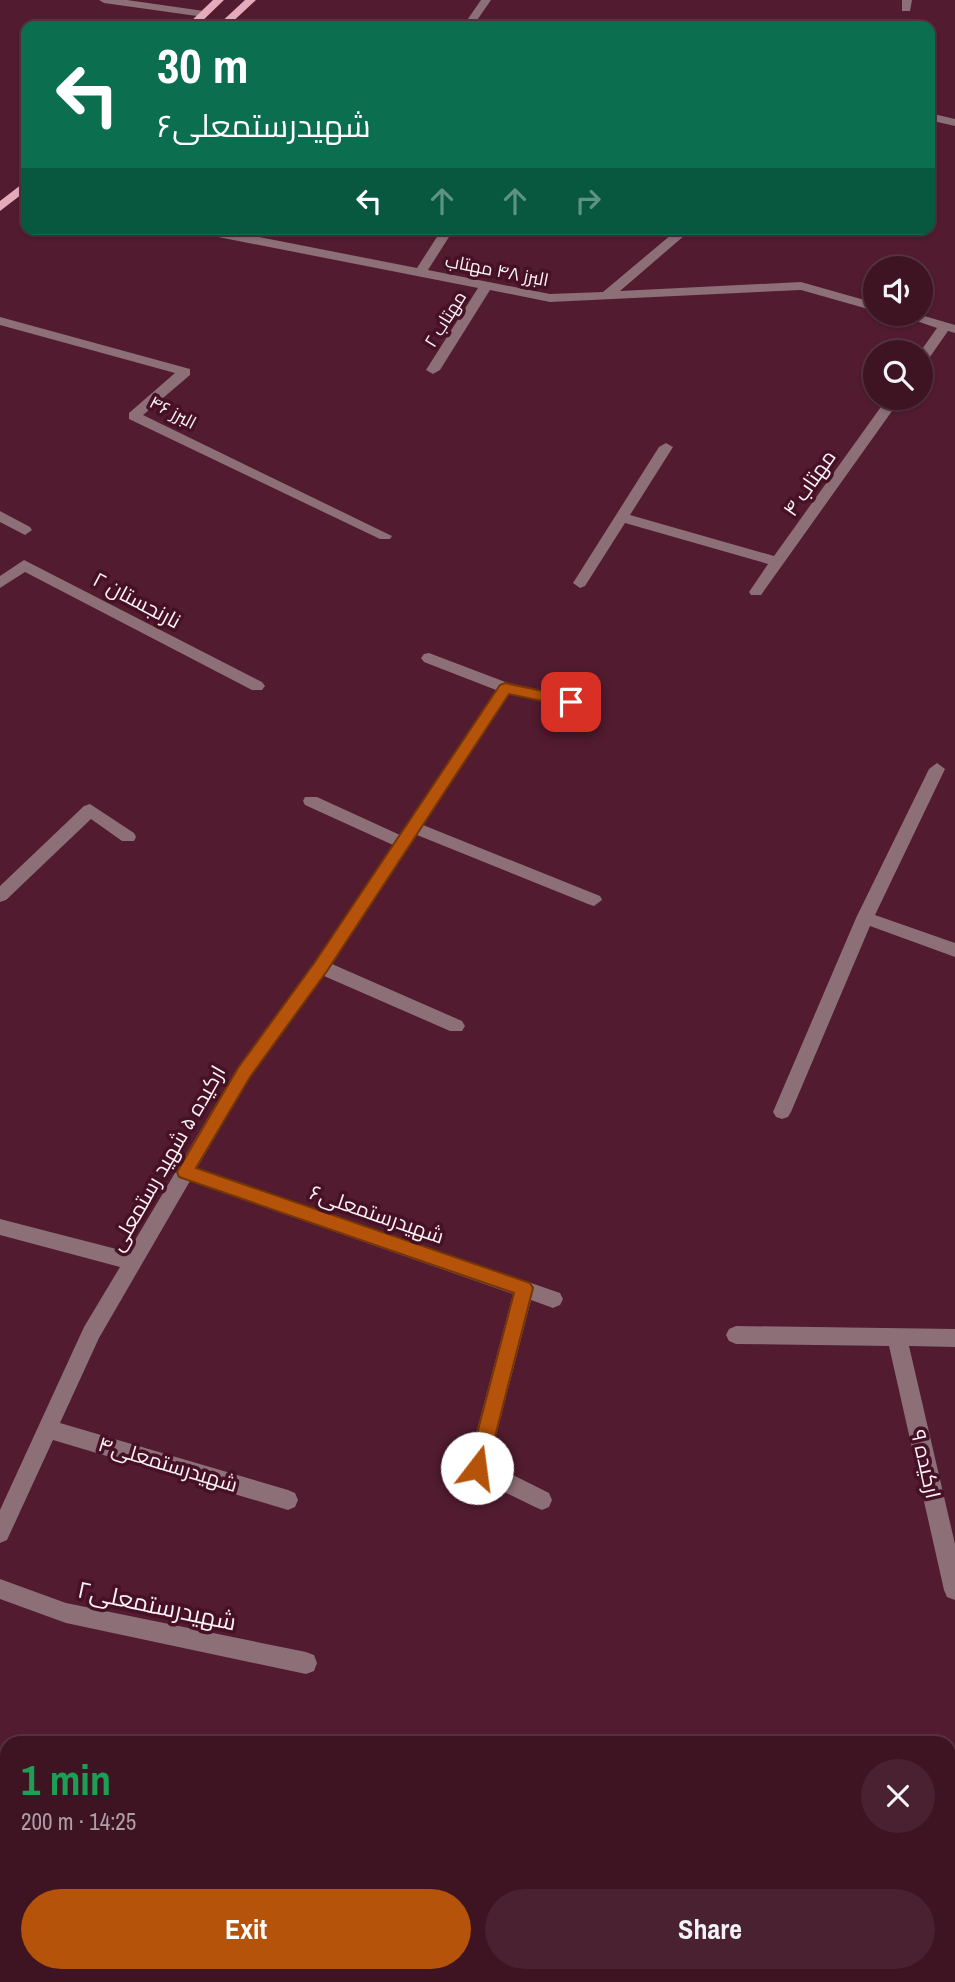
<!DOCTYPE html>
<meta charset="utf-8">
<style>
:root{--surface:#3e1423;--page:#492130;--text:#f1f3f6;--muted:#ad9ea6;--line:#573341;--accent:#b45309}
body{margin:0;font-family:"Archivo Narrow",Cairo,sans-serif;background:var(--page);color:var(--text);height:100vh;display:flex;flex-direction:column;font-size:26px;white-space:nowrap}
*{box-sizing:border-box;margin:0}
p{font-size:23px;color:var(--muted)}
.icon{flex:none;width:38px;height:38px;fill:none;stroke:currentColor;stroke-width:2;stroke-linecap:round;stroke-linejoin:round}
.map{position:relative;flex:1;overflow:hidden}
.drawer{position:absolute;left:0px;top:1736px;width:956px;height:247px;display:flex;flex-direction:column;background:var(--surface);border-radius:21px 21px 0 0;box-shadow:0 2px 5px #0004,0 0 0 2px var(--line)}
.drawer>*{flex:none}
.hud{position:absolute;left:21px;top:21px;width:914px;height:214px;border-radius:14px;box-shadow:0 2px 5px #0004,0 0 0 2px var(--line);background:#0b6e4f;color:#fff;overflow:hidden}
.tools{position:absolute;left:863px;top:256px;display:grid;gap:14px}
.tools a{display:grid;place-items:center;width:70px;height:70px;border-radius:50%;background:var(--surface);box-shadow:0 2px 5px #0004,0 0 0 2px var(--line);font-size:35px}
.pin{position:absolute;display:grid;place-items:center;width:60px;height:60px;color:#fff;margin:-30px;border-radius:14px;box-shadow:0 4px 10px #0006}
.me{position:absolute;width:77px;margin:-38px;rotate:15deg;stroke-linejoin:round;filter:drop-shadow(0 0 5px #0008)}
.turn{display:flex;align-items:center;gap:24px;height:147px;padding:0 21px;font-size:32px}
.turn .icon{width:91px;height:91px;stroke-width:2.5}
.turn b{display:block;font-size:49px;line-height:60px}
.lanes{display:flex;align-items:center;height:66px;padding:0 21px;background:#0003;justify-content:center;gap:35px;direction:ltr}
.lanes .off{opacity:.35}
.round{display:grid;place-items:center;flex:none;width:74px;height:74px;border-radius:37px;background:var(--page)}
.summary{display:flex;align-items:center;justify-content:space-between;height:119px;padding:0 21px}
h1{font-size:42px;font-weight:700;line-height:52px;color:#1e9e55}
.button{display:flex;gap:14px;margin-top:auto;padding:14px 21px}
.button a{flex:1;height:80px;border-radius:42px;background:var(--accent);color:#fff;font-size:28px;font-weight:700;line-height:80px;text-align:center}
.button a+a{background:var(--page);color:var(--text)}
.map>svg:first-child{display:block}
.lines{fill:none;stroke-linecap:round;stroke-linejoin:round}
.minor{fill:#8c6f77;fill-rule:evenodd}
.major{fill:#e6abbb;fill-rule:evenodd}
.route{fill:#b45309;stroke:#753606;stroke-width:2}
.labels{text-anchor:middle;dominant-baseline:central;stroke-width:7;stroke-linejoin:round;paint-order:stroke}
.far-street-label{font-size:18px;fill:#faf3f4;stroke:#461025}
.street-label{font-size:21px;fill:#faf3f4;stroke:#461025}
.near-street-label{font-size:24px;fill:#faf3f4;stroke:#461025}
</style>
<div class="map">
<svg width="955" height="1982" viewBox="0 0 955 1982">
<rect width="100%" height="100%" fill="#521b2f"/>
<g class="lines">
<!-- minor -->
<g class="minor">
<polygon points="99,0 127,0 204,11 209,14 204,17 104,3"/>
<polygon points="481,0 491,0 473,26 463,26"/>
<polygon points="902,0 912,0 910,11 902,11"/>
<polygon points="929,113 955,119 955,126 929,120"/>
<polygon points="192,229 218,229 417,268 442,229 454,229 428,270 550,294 603,292 678,229 692,229 620,291 801,282 875,303 875,311 801,290 550,302 490,290 440,370 433,374 426,370 478,288 198,233"/>
<polygon points="893,313 914,313 955,325 955,333 948,331 925,364 920,365 920,352 937,328"/>
<polygon points="0,317 190,369 190,375 143,415 392,536 390,539 380,539 129,419 129,413 175,373 0,325"/>
<polygon points="888,397 902,397 761,595 751,595 749,592 768,564 625,523 585,586 580,588 573,583 659,447 666,443 673,447 630,515 774,556"/>
<polygon points="0,511 30,527 32,530 25,535 0,522"/>
<polygon points="24,560 262,682 265,686 262,690 252,690 25,572 0,588 0,576"/>
<polygon points="429,653 508,683 599,703 601,707 599,711 593,712 509,694 423,825 600,896 602,900 594,906 588,904 417,835 332,964 462,1021 465,1026 462,1031 450,1031 324,976 250,1077 197,1168 560,1293 563,1299 560,1305 553,1308 531,1300 489,1463 549,1493 552,1500 549,1507 542,1510 535,1507 470,1475 467,1468 513,1294 190,1181 99,1338 60,1423 288,1490 295,1493 298,1500 295,1507 288,1510 53,1440 7,1540 0,1543 0,1510 84,1327 120,1267 0,1235 0,1219 128,1252 238,1067 315,962 393,845 305,805 303,801 305,797 317,797 400,835 496,690 424,662 421,658 424,654"/>
<polygon points="937,763 945,769 875,915 955,943 955,957 870,926 791,1112 788,1117 782,1119 776,1117 773,1112 856,918 929,769"/>
<polygon points="90,804 134,833 136,837 134,841 122,841 91,819 6,900 0,902 0,886 84,806"/>
<polygon points="736,1326 955,1329 955,1347 909,1346 955,1544 955,1600 947,1597 944,1590 889,1346 736,1344 729,1341 726,1335 729,1329"/>
<polygon points="0,1579 66,1603 306,1652 314,1655 317,1663 314,1671 306,1674 66,1623 0,1599"/>
<polygon points="532,1976 556,1976 555,1982 531,1982"/>
</g>
<!-- major -->
<g class="major">
<polygon points="213,0 224,0 197,26 186,26"/>
<polygon points="245,0 256,0 228,26 217,26"/>
<polygon points="26,181 26,191 0,211 0,201"/>
</g>
</g>
<!-- route -->
<polygon class="route" points="505,683 571,697 578,702 571,707 509,694 327,971 250,1077 196,1168 530,1283 533,1288 487,1468 484,1474 477,1476 471,1474 468,1468 514,1293 179,1177 177,1172 238,1068 315,962 500,685"/>
<g class="labels">
<!-- far-street labels -->
<g class="far-street-label">
<text transform="translate(497 270) rotate(11)">البرز ۴۸ مهتاب</text>
<text transform="translate(445 319) rotate(-58)">مهتاب ۲</text>
<text transform="translate(173 412) rotate(28)">البرز ۴۶</text>
</g>
<!-- street labels -->
<g class="street-label">
<text transform="translate(809 483) rotate(-55)">مهتاب ۴</text>
<text transform="translate(137 600) rotate(28)">نارنجستان ۲</text>
<text transform="translate(167 1158) rotate(-60)">ارکیده ۵ شهید رستمعلی</text>
<text transform="translate(377 1214) rotate(19)">شهیدرستمعلی۶</text>
<text transform="translate(168 1464) rotate(17)">شهیدرستمعلی۴</text>
<text transform="translate(926 1464) rotate(77)">ارکیده ۹</text>
</g>
<!-- near-street labels -->
<g class="near-street-label">
<text transform="translate(157 1605) rotate(12)">شهیدرستمعلی۲</text>
</g>
</g>
</svg>
<div class="tools">
<a><svg class="icon" aria-label="sound" viewBox="0 0 24 24"><path d="M4 9h4l5-4v14l-5-4H4zM17 9q2 3 0 6"/></svg></a>
<a><svg class="icon" aria-label="search" viewBox="0 0 24 24"><circle cx="10" cy="10" r="6"/><path d="M15 15l6 6"/></svg></a>
</div>
<div class="pin" style="left:571px;top:702px;background:#d93025"><svg class="icon" aria-label="arrive" viewBox="0 0 24 24"><path d="M6 21V4h12l-3 4 3 4H6"/></svg></div>
<svg class="me" style="left:477px;top:1468px" viewBox="-20 -20 40 40"><circle r="19" fill="#fff"/><path d="M0-13L10 11 0 6-10 11z" fill="#b45309"/></svg>
<div class="hud">
<div class="turn"><svg class="icon" aria-label="left" viewBox="0 0 24 24"><path d="M17 20v-9H6M10 6l-5 5 5 5"/></svg><div><b>30 m</b>شهیدرستمعلی۶</div></div>
<div class="lanes"><svg class="icon" aria-label="left" viewBox="0 0 24 24"><path d="M17 20v-9H6M10 6l-5 5 5 5"/></svg><svg class="icon off" aria-label="ahead" viewBox="0 0 24 24"><path d="M12 20V5M6 11l6-6 6 6"/></svg><svg class="icon off" aria-label="ahead" viewBox="0 0 24 24"><path d="M12 20V5M6 11l6-6 6 6"/></svg><svg class="icon off" aria-label="right" viewBox="0 0 24 24"><path d="M7 20v-9h11M14 6l5 5-5 5"/></svg></div>
</div>
<section class="drawer">
<div class="summary"><div><h1>1 min</h1><p>200 m · 14:25</p></div><a class="round"><svg class="icon" aria-label="close" viewBox="0 0 24 24"><path d="M6 6l12 12M18 6L6 18"/></svg></a></div>
<div class="button"><a>Exit</a><a>Share</a></div>
</section>
</div>
